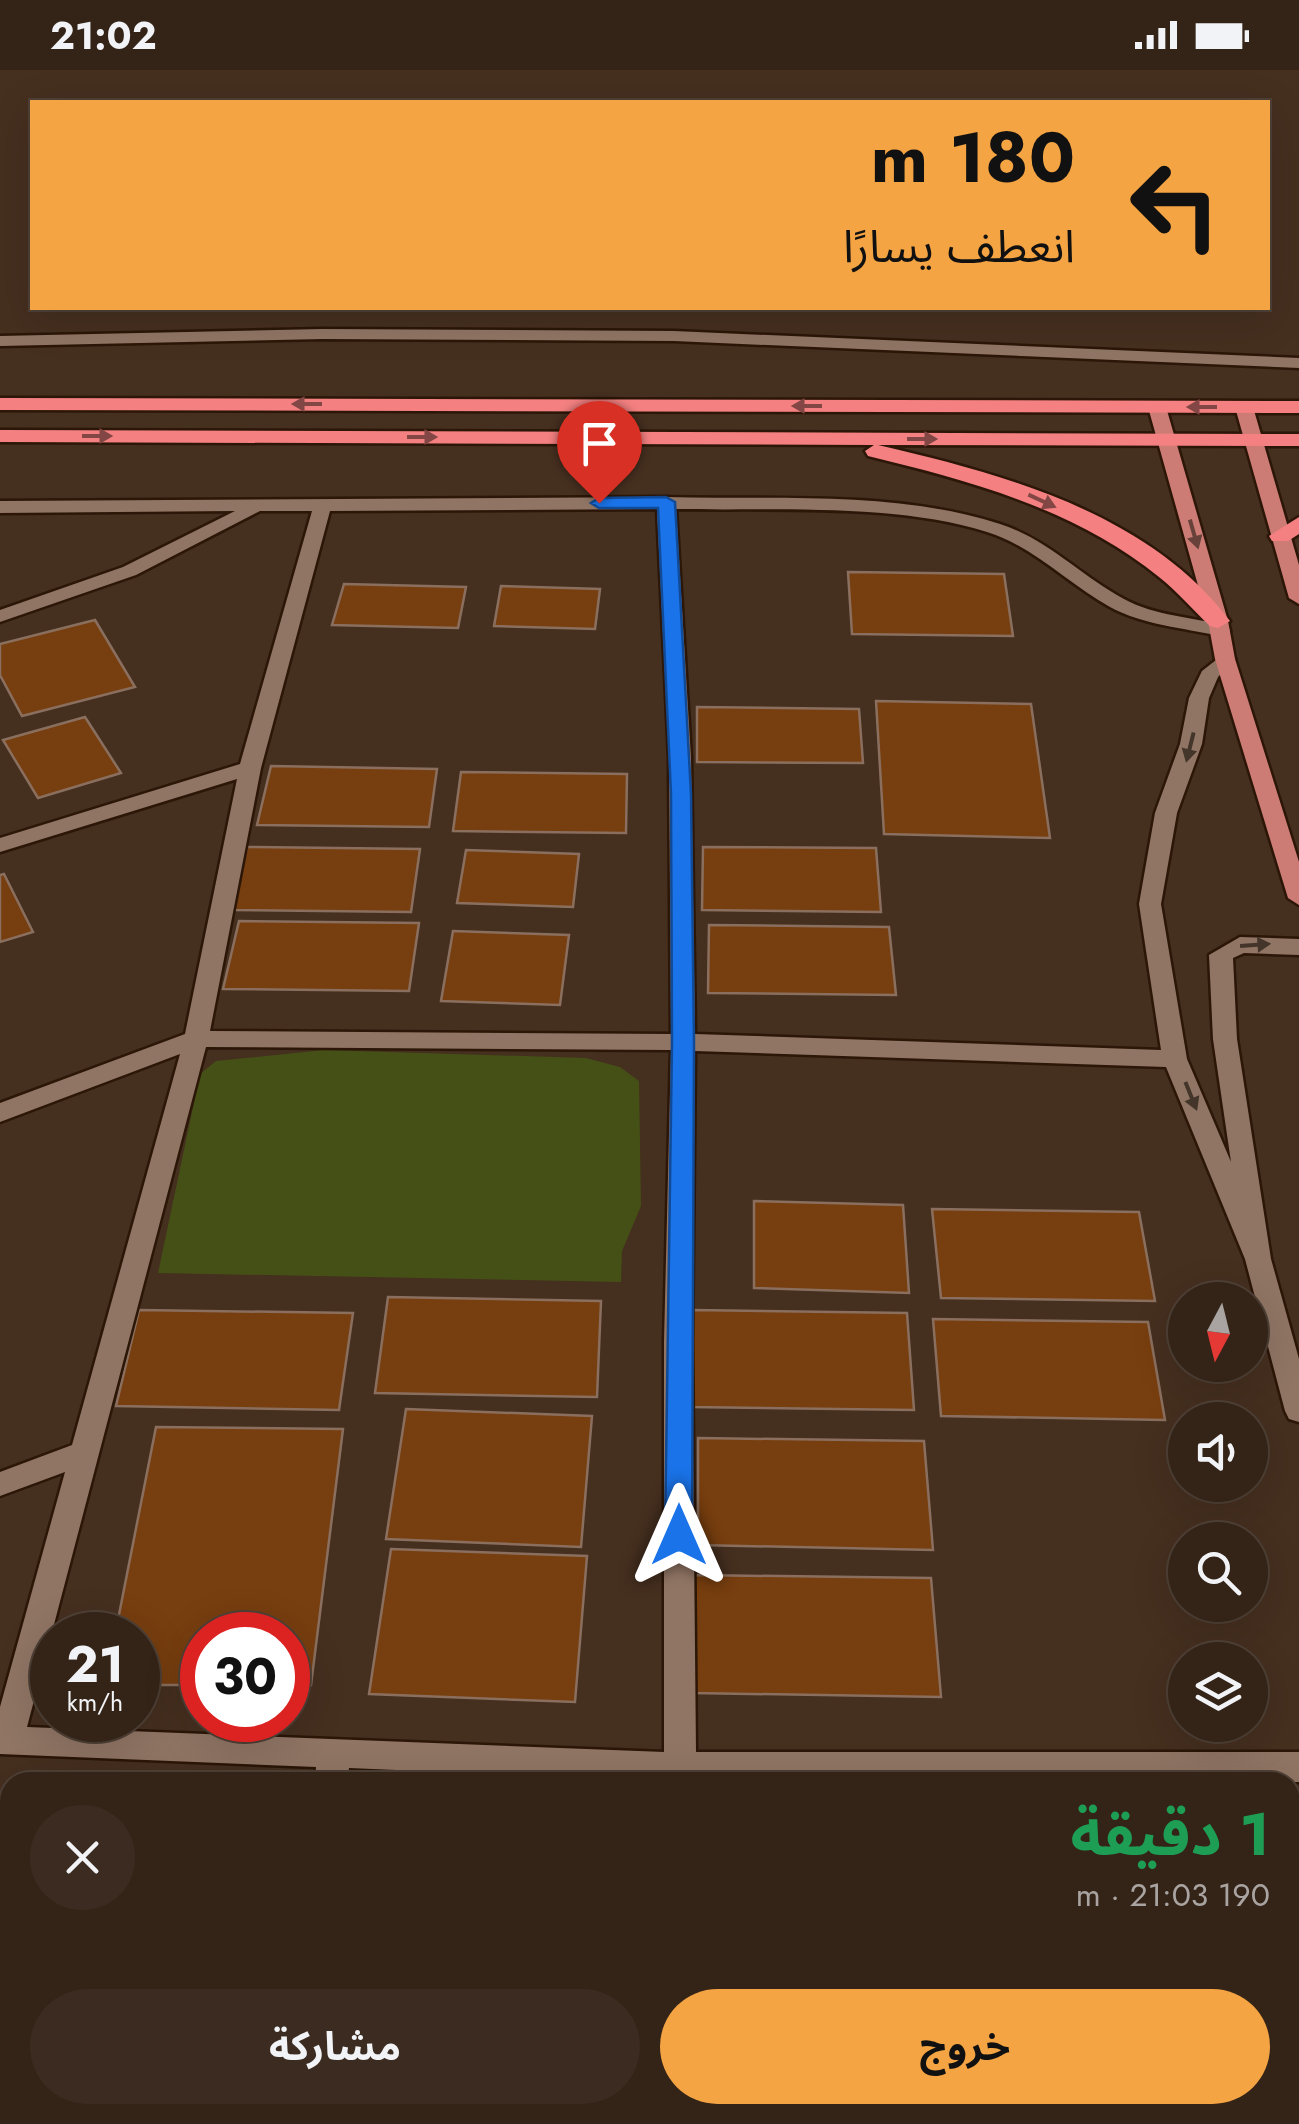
<!DOCTYPE html>
<html lang="ar">
<meta charset="utf-8">
<style>
:root{--surface:#342317;--page:#3c2b20;--text:#f1f3f6;--muted:#a9a4a1;--line:#4e4036;--accent:#f4a443}
body{margin:0;font-family:Jost,"Noto Sans Arabic",sans-serif;background:var(--page);color:var(--text);direction:rtl;height:100vh;display:flex;flex-direction:column;font-size:38px;white-space:nowrap}
*{box-sizing:border-box;margin:0}
p{font-size:32px;color:var(--muted)}
.icon{flex:none;width:55px;height:55px;fill:none;stroke:currentColor;stroke-width:2;stroke-linecap:round;stroke-linejoin:round}
.map{position:relative;flex:1;overflow:hidden;direction:ltr}
.side{position:absolute;left:0px;top:1702px;width:1300px;height:352px;display:flex;flex-direction:column;background:var(--surface);border-radius:30px 30px 0 0;box-shadow:0 10px 40px #0002,0 0 0 2px var(--line);direction:rtl}
.side>*{flex:none}
.banner{position:absolute;left:30px;top:30px;width:1240px;height:210px;border-radius:0px;box-shadow:0 10px 40px #0002,0 0 0 2px var(--line);direction:rtl;background:#f4a443;color:#111;overflow:hidden}
.needle{width:65px;rotate:187deg}
.buttons{position:absolute;left:1168px;top:1212px;display:grid;gap:20px}
.buttons a{display:grid;place-items:center;width:100px;height:100px;border-radius:50%;background:var(--surface);box-shadow:0 10px 40px #0002,0 0 0 2px var(--line);font-size:50px}
.speed{position:absolute;left:30px;top:1542px;display:flex;gap:20px;font-size:50px;font-weight:700;text-align:center}
.speed>*{display:grid;place-content:center;width:130px;height:130px;border-radius:50%;background:var(--surface);box-shadow:0 10px 40px #0002,0 0 0 2px var(--line);line-height:1}
.speed small{font-size:25px;font-weight:400}
.speed .limit{border:15px solid #d22;background:#fff;color:#111}
.pin{position:absolute;display:grid;place-items:center;width:85px;height:85px;color:#fff;margin:-102px -42px;border-radius:50% 50% 50% 0;rotate:-45deg;box-shadow:0 0 10px #0007}
.pin .icon{rotate:45deg}
.me{position:absolute;width:110px;margin:-55px;rotate:0deg;stroke-linejoin:round;filter:drop-shadow(0 0 8px #0008)}
.turn{display:flex;align-items:center;gap:35px;height:210px;padding:0 30px;font-size:45px}
.turn .icon{width:130px;height:130px;stroke-width:2.5}
.turn b{display:block;font-size:70px;line-height:85px}
.round{display:grid;place-items:center;flex:none;width:105px;height:105px;border-radius:52px;background:var(--page)}
.overview{display:flex;align-items:center;justify-content:space-between;height:170px;padding:0 30px}
h1{font-size:60px;font-weight:700;line-height:75px;color:#1e9e55}
.button{display:flex;gap:20px;margin-top:auto;padding:20px 30px}
.button a{flex:1;height:115px;border-radius:60px;background:var(--accent);color:#111;font-size:40px;font-weight:700;line-height:115px;text-align:center}
.button a+a{background:var(--page);color:var(--text)}
.status{display:flex;justify-content:space-between;align-items:center;height:70px;padding:0 50px;background:var(--surface);direction:ltr}
.status svg{height:28px;fill:currentColor}
.map>svg:first-child{display:block}
.green{fill:#455016}
.building{fill:#773e0f;stroke:#8a6f5e;stroke-width:2.5}
.lines{fill:none;stroke-linecap:round;stroke-linejoin:round}
.minor-casing{stroke:#2b1607;stroke-width:5}
.major-casing{stroke:#2b1607;stroke-width:5}
.highway-casing{stroke:#2b1607;stroke-width:5}
.minor{fill:#907564;fill-rule:evenodd}
.major{fill:#cc7c75;fill-rule:evenodd}
.highway{fill:#f48081;fill-rule:evenodd}
.oneway{fill:#824744}
.oneway2{fill:#67413a}
.oneway3{fill:#44352b}
.route{fill:#1a73e8;stroke:#114b97;stroke-width:2.5}
</style>
<div class="status"><b>21:02</b><svg viewBox="0 0 49 12"><path d="M0 12V9h3v3zM5 12V6h3v6zM10 12V3h3v9zM15 12V0h3v12zM26 1h20v11H26zM47 4h2v5h-2z"/></svg></div>
<div class="map">
<svg width="1299" height="2054" viewBox="0 0 1299 2054">
<rect width="100%" height="100%" fill="#452f1f"/>
<!-- green -->
<polygon class="green" points="324,980 586,988 620,997 639,1011 641,1136 622,1181 621,1212 158,1203 200,1004 216,991"/>
<!-- building -->
<g class="building">
<polygon points="848,502 1004,504 1013,566 852,564"/>
<polygon points="344,514 466,517 458,558 332,555"/>
<polygon points="501,516 600,519 595,559 494,556"/>
<polygon points="95,550 135,617 22,646 0,605 0,574"/>
<polygon points="876,631 1031,634 1050,768 884,764"/>
<polygon points="697,637 859,639 863,693 697,692"/>
<polygon points="85,647 121,703 38,728 3,670"/>
<polygon points="271,696 437,699 429,757 257,755"/>
<polygon points="461,702 627,704 626,763 453,761"/>
<polygon points="247,777 420,779 411,842 232,840"/>
<polygon points="703,777 876,778 881,842 702,840"/>
<polygon points="466,780 579,784 573,837 457,833"/>
<polygon points="4,804 33,862 0,872 0,805"/>
<polygon points="239,851 419,853 409,921 223,919"/>
<polygon points="709,855 889,857 896,925 708,923"/>
<polygon points="453,861 569,865 560,935 441,931"/>
<polygon points="754,1131 903,1135 909,1223 754,1218"/>
<polygon points="932,1139 1139,1142 1155,1231 941,1228"/>
<polygon points="388,1227 601,1231 597,1327 375,1323"/>
<polygon points="139,1240 353,1243 339,1340 116,1336"/>
<polygon points="692,1240 907,1243 914,1340 691,1337"/>
<polygon points="933,1249 1148,1252 1165,1350 941,1346"/>
<polygon points="406,1339 592,1346 581,1477 386,1469"/>
<polygon points="156,1357 343,1359 311,1615 288,1615 288,1565 202,1565 202,1615 138,1615 138,1565 115,1565"/>
<polygon points="698,1368 924,1371 933,1480 698,1475"/>
<polygon points="391,1479 587,1486 575,1632 369,1624"/>
<polygon points="694,1505 931,1508 941,1627 694,1623"/>
<rect x="0" y="1733" width="10" height="179"/>
<polygon points="363,2049 510,2054 362,2054"/>
</g>
<g class="lines">
<!-- minor casing -->
<g class="minor-casing">
<g id="minor">
<polygon points="322,259 674,261 1299,288 1299,298 674,271 322,269 0,276 0,266"/>
<path d="M666,427C775,430 895,420 1000,454C1047,469 1081,506 1124,529C1155,546 1193,547 1227,556L1230,560L1220,566C1184,558 1143,555 1110,537C1068,514 1033,476 987,462C895,433 772,441 676,439L691,688L695,964L1161,980L1139,834L1155,743L1180,674L1189,628L1202,601L1225,583L1235,589L1218,607L1209,628L1202,674L1177,743L1161,834L1187,989L1231,1092L1213,969L1209,885L1240,867L1299,869V885L1244,883L1233,888L1237,969L1271,1189L1299,1289V1352L1289,1349L1285,1341L1245,1189L1166,997L695,981L692,1272L696,1682H1299V1712H680L349,1698L347,1712H315L316,1697L0,1684V1637L65,1402L0,1426V1402L72,1375L180,984L0,1052V1033L185,964L237,709L0,782V768L240,694L312,441H260L136,505L0,552V540L123,497L235,441L0,443V431ZM657,439L669,688L671,964L210,961L261,698L330,441ZM206,977L671,980L664,1272V1682L27,1657Z"/>
<polygon points="282,2045 318,2045 317,2054 281,2054"/>
</g>
</g>
<!-- major casing -->
<g class="major-casing">
<g id="major">
<polygon points="1157,332 1166,337 1228,551 1235,589 1299,792 1299,835 1288,828 1215,589 1208,551 1148,337"/>
<polygon points="1244,332 1253,337 1299,495 1299,534 1289,528 1235,337"/>
</g>
</g>
<!-- highway casing -->
<g class="highway-casing">
<g id="highway">
<polygon points="0,328 1299,331 1299,343 0,340"/>
<path d="M0,360L1299,364V376L878,375C1003,404 1149,443 1230,551L1218,558L1210,556C1193,540 1178,522 1159,507C1075,439 971,411 868,386L865,381L874,375L0,372Z"/>
<polygon points="1299,447 1299,464 1288,471 1272,471 1269,466"/>
</g>
</g>
<!-- minor -->
<use href="#minor" class="minor"/>
<!-- major -->
<use href="#major" class="major"/>
<!-- highway -->
<use href="#highway" class="highway"/>
</g>
<!-- one-way arrows -->
<defs><path id="oneway-solid" d="M-6-.8H1V-3.2L6.5 0L1 3.2V.8H-6Z" transform="scale(2.5)"/></defs>
<g class="oneway">
<use href="#oneway-solid" transform="translate(307 334) rotate(-180)"/>
<use href="#oneway-solid" transform="translate(807 336) rotate(-180)"/>
<use href="#oneway-solid" transform="translate(1202 337) rotate(-180)"/>
<use href="#oneway-solid" transform="translate(97 366)"/>
<use href="#oneway-solid" transform="translate(422 367)"/>
<use href="#oneway-solid" transform="translate(922 369)"/>
<use href="#oneway-solid" transform="translate(1042 431) rotate(25)"/>
</g>
<use class="oneway2" href="#oneway-solid" transform="translate(1194 464) rotate(74)"/>
<g class="oneway3">
<use href="#oneway-solid" transform="translate(1190 677) rotate(104)"/>
<use href="#oneway-solid" transform="translate(1255 875) rotate(-4)"/>
<use href="#oneway-solid" transform="translate(1191 1026) rotate(68)"/>
</g>
<!-- route -->
<polygon class="route" points="666,427 675,432 691,724 694,972 692,1465 688,1473 679,1476 669,1473 665,1465 672,972 671,724 658,438 599,438 591,433 599,428"/>
</svg>
<div class="buttons">
<a><svg class="needle" viewBox="-14 -14 28 28"><path d="M0-13l5 13h-10z" fill="#e53935"/><path d="M0 13l5-13h-10z" fill="#a9a4a1"/></svg></a>
<a><svg class="icon" aria-label="sound" viewBox="0 0 24 24"><path d="M4 9h4l5-4v14l-5-4H4zM17 9q2 3 0 6"/></svg></a>
<a><svg class="icon" aria-label="search" viewBox="0 0 24 24"><circle cx="10" cy="10" r="6"/><path d="M15 15l6 6"/></svg></a>
<a><svg class="icon" aria-label="layers" viewBox="0 0 24 24"><path d="M12 4l9 5-9 5-9-5zM3 14l9 5 9-5"/></svg></a>
</div>
<div class="speed"><div>21<small>km/h</small></div><div class="limit">30</div></div>
<div class="pin" style="left:599px;top:433px;background:#d93025"><svg class="icon" aria-label="arrive" viewBox="0 0 24 24"><path d="M6 21V4h12l-3 4 3 4H6"/></svg></div>
<svg class="me" style="left:679px;top:1465px" viewBox="-20 -20 40 40"><path d="M0-17L14 15 0 8-14 15z" fill="#1a73e8" stroke="#fff" stroke-width="4"/></svg>
<div class="banner">
<div class="turn"><svg class="icon" aria-label="left" viewBox="0 0 24 24"><path d="M17 20v-9H6M10 6l-5 5 5 5"/></svg><div><b>180 m</b>انعطف يسارًا</div></div>
</div>
<section class="side">
<div class="overview"><div><h1>1 دقيقة</h1><p>190 m · 21:03</p></div><a class="round"><svg class="icon" aria-label="close" viewBox="0 0 24 24"><path d="M6 6l12 12M18 6L6 18"/></svg></a></div>
<div class="button"><a>خروج</a><a>مشاركة</a></div>
</section>
</div>
